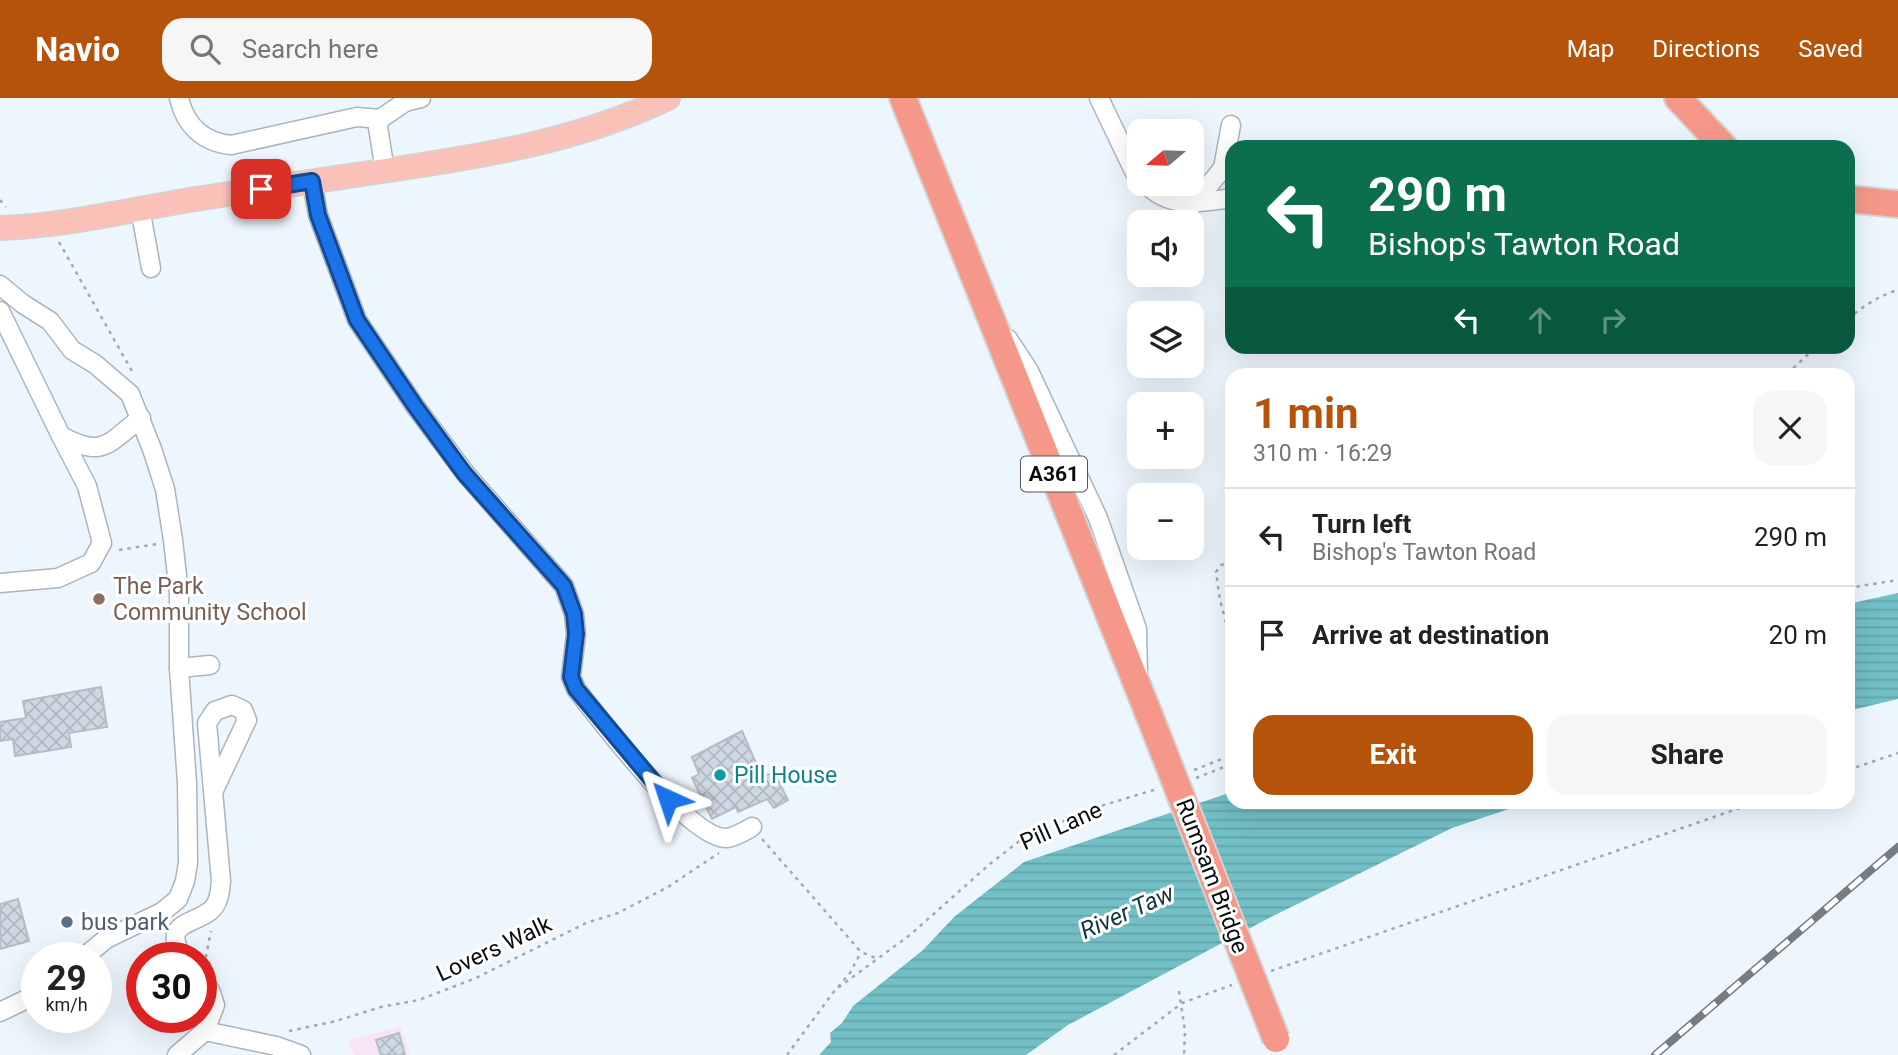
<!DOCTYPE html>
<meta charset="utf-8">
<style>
:root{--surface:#fff;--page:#f6f6f6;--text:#222;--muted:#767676;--line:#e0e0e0;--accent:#b45309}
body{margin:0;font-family:Roboto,sans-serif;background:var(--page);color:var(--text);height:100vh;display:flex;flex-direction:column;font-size:26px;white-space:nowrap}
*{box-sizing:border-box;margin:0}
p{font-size:23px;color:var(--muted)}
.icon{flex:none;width:38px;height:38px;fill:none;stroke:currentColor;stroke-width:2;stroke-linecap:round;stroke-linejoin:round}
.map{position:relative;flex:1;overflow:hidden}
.sheet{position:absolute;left:1225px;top:270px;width:630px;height:441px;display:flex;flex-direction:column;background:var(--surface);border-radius:21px;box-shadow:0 7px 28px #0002}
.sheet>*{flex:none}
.banner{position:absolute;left:1225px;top:42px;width:630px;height:214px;border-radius:21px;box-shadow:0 7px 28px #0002;background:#0b6e4f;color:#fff;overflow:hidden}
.needle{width:46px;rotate:251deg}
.buttons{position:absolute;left:1127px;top:21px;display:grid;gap:14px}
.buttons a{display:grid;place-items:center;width:77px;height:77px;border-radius:14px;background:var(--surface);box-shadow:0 7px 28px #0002;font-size:35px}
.speed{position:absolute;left:21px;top:844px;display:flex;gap:14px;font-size:35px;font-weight:700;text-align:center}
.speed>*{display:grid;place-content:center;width:91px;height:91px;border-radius:50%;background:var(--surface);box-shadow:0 7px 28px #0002;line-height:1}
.speed small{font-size:18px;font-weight:400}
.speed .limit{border:10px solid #d22;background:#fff;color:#111}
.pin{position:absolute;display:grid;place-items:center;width:60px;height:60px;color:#fff;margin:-30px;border-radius:14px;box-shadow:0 4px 10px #0006}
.me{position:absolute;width:77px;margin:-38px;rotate:318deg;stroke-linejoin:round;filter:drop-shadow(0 0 5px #0008)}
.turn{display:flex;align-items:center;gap:24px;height:147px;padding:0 28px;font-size:32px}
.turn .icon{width:91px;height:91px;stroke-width:2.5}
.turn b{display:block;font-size:49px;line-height:60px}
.lanes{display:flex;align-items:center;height:66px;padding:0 28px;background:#0003;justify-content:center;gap:35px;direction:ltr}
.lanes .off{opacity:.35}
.round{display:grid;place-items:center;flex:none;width:74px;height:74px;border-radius:21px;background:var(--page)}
.overview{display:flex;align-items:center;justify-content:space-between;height:119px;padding:0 28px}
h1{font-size:42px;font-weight:700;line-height:52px;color:var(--accent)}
.primary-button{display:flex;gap:14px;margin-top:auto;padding:14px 28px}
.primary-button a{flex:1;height:80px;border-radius:21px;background:var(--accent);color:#fff;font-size:28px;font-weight:700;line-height:80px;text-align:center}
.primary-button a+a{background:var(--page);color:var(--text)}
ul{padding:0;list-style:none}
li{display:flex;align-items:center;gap:21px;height:98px;padding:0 28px;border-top:2px solid var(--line)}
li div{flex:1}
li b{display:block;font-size:26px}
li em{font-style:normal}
header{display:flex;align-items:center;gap:42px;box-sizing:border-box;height:98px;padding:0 35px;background:var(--accent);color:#fff}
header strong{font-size:33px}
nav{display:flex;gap:38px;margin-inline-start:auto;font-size:24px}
.search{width:490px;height:63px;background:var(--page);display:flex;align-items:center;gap:18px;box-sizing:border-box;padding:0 24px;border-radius:21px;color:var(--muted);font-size:26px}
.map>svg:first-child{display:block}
.industrial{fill:#f7e4f5}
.water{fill:url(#water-rules)}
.building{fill:url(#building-cross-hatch);stroke:#b4bdc6;stroke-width:2}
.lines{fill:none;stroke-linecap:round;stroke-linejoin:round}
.minor-casing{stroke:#acb4bd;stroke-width:21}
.major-casing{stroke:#d3d3d4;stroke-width:26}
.highway-casing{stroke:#d3d3d4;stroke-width:30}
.path{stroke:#a2a9af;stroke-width:2.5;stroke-dasharray:3.5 5;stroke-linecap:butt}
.minor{stroke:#fff;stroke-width:18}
.major{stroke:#fac1b8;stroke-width:23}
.highway{stroke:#f69889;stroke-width:26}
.rail-casing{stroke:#777c81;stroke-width:8}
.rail{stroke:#fff;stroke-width:5;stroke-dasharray:16;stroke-linecap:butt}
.highway-bridge-casing{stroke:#d3d3d4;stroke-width:30;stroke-linecap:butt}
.highway-bridge{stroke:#f69889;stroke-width:26}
.route-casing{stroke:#114b97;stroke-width:18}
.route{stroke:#1a73e8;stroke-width:12}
.education-dot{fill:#8d6e63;stroke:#fff;stroke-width:2.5}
.culture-dot{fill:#0f9aa8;stroke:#fff;stroke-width:2.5}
.service-dot{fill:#5c6f8a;stroke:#fff;stroke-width:2.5}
.labels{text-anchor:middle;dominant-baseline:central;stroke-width:6;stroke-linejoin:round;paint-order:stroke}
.shield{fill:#fff;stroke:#535557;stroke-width:2}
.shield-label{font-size:21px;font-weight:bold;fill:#090c0f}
.education-label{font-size:23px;fill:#785e54;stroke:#fff;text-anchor:start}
.culture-label{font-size:23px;fill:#0d838f;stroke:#fff;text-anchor:start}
.street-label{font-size:23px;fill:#090c0f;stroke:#fff}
.service-label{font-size:23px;fill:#4e5e75;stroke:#fff;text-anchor:start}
.water-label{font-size:24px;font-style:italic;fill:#12373a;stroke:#fff}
</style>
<header>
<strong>Navio</strong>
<div class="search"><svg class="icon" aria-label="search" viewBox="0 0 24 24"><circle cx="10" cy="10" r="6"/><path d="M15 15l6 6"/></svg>Search here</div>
<nav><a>Map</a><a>Directions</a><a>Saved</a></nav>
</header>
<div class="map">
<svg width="1898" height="957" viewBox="0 0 1898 957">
<defs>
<pattern id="water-rules" width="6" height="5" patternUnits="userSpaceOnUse" patternTransform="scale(1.75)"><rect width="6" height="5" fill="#73bfc6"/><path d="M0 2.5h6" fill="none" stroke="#62a3a9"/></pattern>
<pattern id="building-cross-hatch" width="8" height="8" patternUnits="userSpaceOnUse" patternTransform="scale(1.75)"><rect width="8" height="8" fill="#cfd8e2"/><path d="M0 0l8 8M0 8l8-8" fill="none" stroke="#b0b8c1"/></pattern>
</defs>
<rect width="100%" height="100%" fill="#eef6fd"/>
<!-- industrial -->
<polygon class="industrial" points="400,928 410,957 354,957 347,943"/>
<!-- water -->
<g class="water">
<polygon points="1898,495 1898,601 1848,613 1848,506"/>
<polygon points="1232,694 1232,704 1530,704 1452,730 1271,819 1068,927 1026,957 819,957 831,944 830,935 842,925 853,908 923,852 954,819 1024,764"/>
</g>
<!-- building -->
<g class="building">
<polygon points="101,589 107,629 69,635 71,649 15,658 13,641 0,643 0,624 26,620 23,603"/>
<polygon points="742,633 762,679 774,674 788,702 774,710 767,701 738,714 736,709 712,721 692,680 699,676 692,659"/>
<polygon points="18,801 29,843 0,851 0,806"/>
<polygon points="399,935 405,957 381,957 376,942"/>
</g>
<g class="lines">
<!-- minor casing -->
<g class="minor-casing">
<g id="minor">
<path d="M179,0C185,27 203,44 231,47L357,19L380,21"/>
<polyline points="1099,0 1134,73 1139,78"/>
<polyline points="385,73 378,29 380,21 405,4 421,0"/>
<path d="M312,84L318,117L357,222L415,308L465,375L564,488L574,516L576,536L571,579L576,591C600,621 690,742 727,740C735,739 745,733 752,729"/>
<path d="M1146,86C1170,111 1201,105 1232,100"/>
<polyline points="1194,106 1223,70 1231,27"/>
<polyline points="140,110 151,170"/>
<polyline points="0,187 23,206 50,223 72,252 95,266 130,296 152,351 165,391 173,442 179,496 179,570 187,685 188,765 185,783 178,801 162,814 106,841 84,859"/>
<path d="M0,213L61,338C104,361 108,345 141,320"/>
<polyline points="1008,241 1029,273 1098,420 1137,531 1138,577"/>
<polyline points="0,485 58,480 91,465 102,445 87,388 61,338"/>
<polyline points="179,570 210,567"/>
<path d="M182,859C163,824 190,828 210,813C219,806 220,794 221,783L207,625L215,613L232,607L243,612L247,622L214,692"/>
<polyline points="201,882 210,892 215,907 205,933"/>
<polyline points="0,914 37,896"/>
<polyline points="205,933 276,948 301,957"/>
<polyline points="177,957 205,933"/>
</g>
</g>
<!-- major casing -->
<g class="major-casing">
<path id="major" d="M0,130C70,128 140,109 209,99C267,90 325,82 382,73C479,59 579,43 668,0"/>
</g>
<!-- highway casing -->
<g class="highway-casing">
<g id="highway">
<polyline points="903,0 1148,614"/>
<polyline points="1678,0 1724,49"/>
<polyline points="1848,101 1898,106"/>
</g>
</g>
<!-- path -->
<g class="path">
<polyline points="0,102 6,109"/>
<polyline points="59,144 133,275"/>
<path d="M1848,221C1862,209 1880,197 1898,192"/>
<polyline points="1787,276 1817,248"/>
<polyline points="119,452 157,446"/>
<polyline points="1232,464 1221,467 1216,474 1220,502 1232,548"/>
<polyline points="1848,490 1898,482"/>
<polyline points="1194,672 1232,657"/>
<polyline points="1848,672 1898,655"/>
<polyline points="1196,680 1232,666"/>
<polyline points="762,741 861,854 878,861"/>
<polyline points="210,867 206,858 211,833"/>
<polyline points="1271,873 1757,704"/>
<polyline points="838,889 850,875 861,854"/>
<polyline points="1179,893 1185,933 1184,957"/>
<polyline points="289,933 336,923 381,909 419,902 476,880 586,825 618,815 668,789 719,755"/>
<polyline points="787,957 835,892 910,837 991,765 1022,741 1094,710 1157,691"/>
<polyline points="1114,957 1182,905 1232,887"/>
</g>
<!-- minor -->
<use href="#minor" class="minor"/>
<!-- major -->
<use href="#major" class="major"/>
<!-- highway -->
<use href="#highway" class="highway"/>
<!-- rail casing -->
<g class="rail-casing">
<polyline id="rail" points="1655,957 1898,749"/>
</g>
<!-- rail -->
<use href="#rail" class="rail"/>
<!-- highway-bridge casing -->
<g class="highway-bridge-casing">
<polyline id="highway-bridge" points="1148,614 1276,941"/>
</g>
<!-- highway-bridge -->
<use href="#highway-bridge" class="highway-bridge"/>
</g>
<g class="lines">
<!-- route casing -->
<g class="route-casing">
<polyline id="route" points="261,91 312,83 318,117 357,222 415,308 464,375 564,488 574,516 576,536 571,579 576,591 668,701"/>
</g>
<!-- route -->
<use href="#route" class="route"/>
</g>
<!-- markers -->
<circle class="education-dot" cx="99" cy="501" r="7"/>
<circle class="culture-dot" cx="720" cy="677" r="7"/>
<circle class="service-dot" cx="67" cy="824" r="7"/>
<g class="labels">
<!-- shield labels -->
<rect class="shield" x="1021" y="358.5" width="66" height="35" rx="5"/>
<g class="shield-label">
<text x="1054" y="376">A361</text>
</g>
<!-- education labels -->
<g class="education-label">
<text x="113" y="488">The Park<tspan x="113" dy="26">Community School</tspan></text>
</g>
<!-- culture labels -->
<g class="culture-label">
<text x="734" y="677">Pill House</text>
</g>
<!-- street labels -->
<g class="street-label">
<text transform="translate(1061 728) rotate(-24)">Pill Lane</text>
<text transform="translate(1212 778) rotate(69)">Rumsam Bridge</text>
<text transform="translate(494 851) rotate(-25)">Lovers Walk</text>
</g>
<!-- service labels -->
<g class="service-label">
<text x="81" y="824">bus park</text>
</g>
<!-- water labels -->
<g class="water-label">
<text transform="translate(1127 814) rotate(-24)">River Taw</text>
</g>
</g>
</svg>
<div class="buttons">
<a><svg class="needle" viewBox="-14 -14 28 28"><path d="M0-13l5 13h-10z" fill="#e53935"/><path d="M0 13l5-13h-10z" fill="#767676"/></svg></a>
<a><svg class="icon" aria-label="sound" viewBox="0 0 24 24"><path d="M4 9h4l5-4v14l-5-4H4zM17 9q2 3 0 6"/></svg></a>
<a><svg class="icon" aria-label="layers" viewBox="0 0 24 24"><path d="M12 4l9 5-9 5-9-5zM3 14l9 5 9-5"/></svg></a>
<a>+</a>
<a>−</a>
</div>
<div class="speed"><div>29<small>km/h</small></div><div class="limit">30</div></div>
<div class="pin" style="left:261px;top:91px;background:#d93025"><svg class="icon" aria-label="arrive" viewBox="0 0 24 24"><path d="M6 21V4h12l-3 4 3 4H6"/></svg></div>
<svg class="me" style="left:668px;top:701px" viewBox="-20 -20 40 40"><path d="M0-17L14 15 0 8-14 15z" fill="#1a73e8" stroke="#fff" stroke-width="4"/></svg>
<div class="banner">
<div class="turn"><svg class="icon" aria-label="left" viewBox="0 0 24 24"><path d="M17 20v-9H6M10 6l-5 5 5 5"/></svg><div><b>290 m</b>Bishop's Tawton Road</div></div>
<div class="lanes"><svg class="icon" aria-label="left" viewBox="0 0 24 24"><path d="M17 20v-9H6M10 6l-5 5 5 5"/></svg><svg class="icon off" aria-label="ahead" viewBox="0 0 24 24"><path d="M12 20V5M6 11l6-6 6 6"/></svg><svg class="icon off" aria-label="right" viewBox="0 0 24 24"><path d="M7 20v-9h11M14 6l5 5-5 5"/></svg></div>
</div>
<section class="sheet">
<div class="overview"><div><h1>1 min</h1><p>310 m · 16:29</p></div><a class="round"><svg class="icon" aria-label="close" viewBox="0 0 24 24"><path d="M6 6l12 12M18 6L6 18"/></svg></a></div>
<ul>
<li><svg class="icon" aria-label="left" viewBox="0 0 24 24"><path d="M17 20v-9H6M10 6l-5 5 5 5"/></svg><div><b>Turn left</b><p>Bishop's Tawton Road</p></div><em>290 m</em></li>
<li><svg class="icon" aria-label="arrive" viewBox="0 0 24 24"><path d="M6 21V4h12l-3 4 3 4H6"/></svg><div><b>Arrive at destination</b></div><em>20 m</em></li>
</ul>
<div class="primary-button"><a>Exit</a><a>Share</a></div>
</section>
</div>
